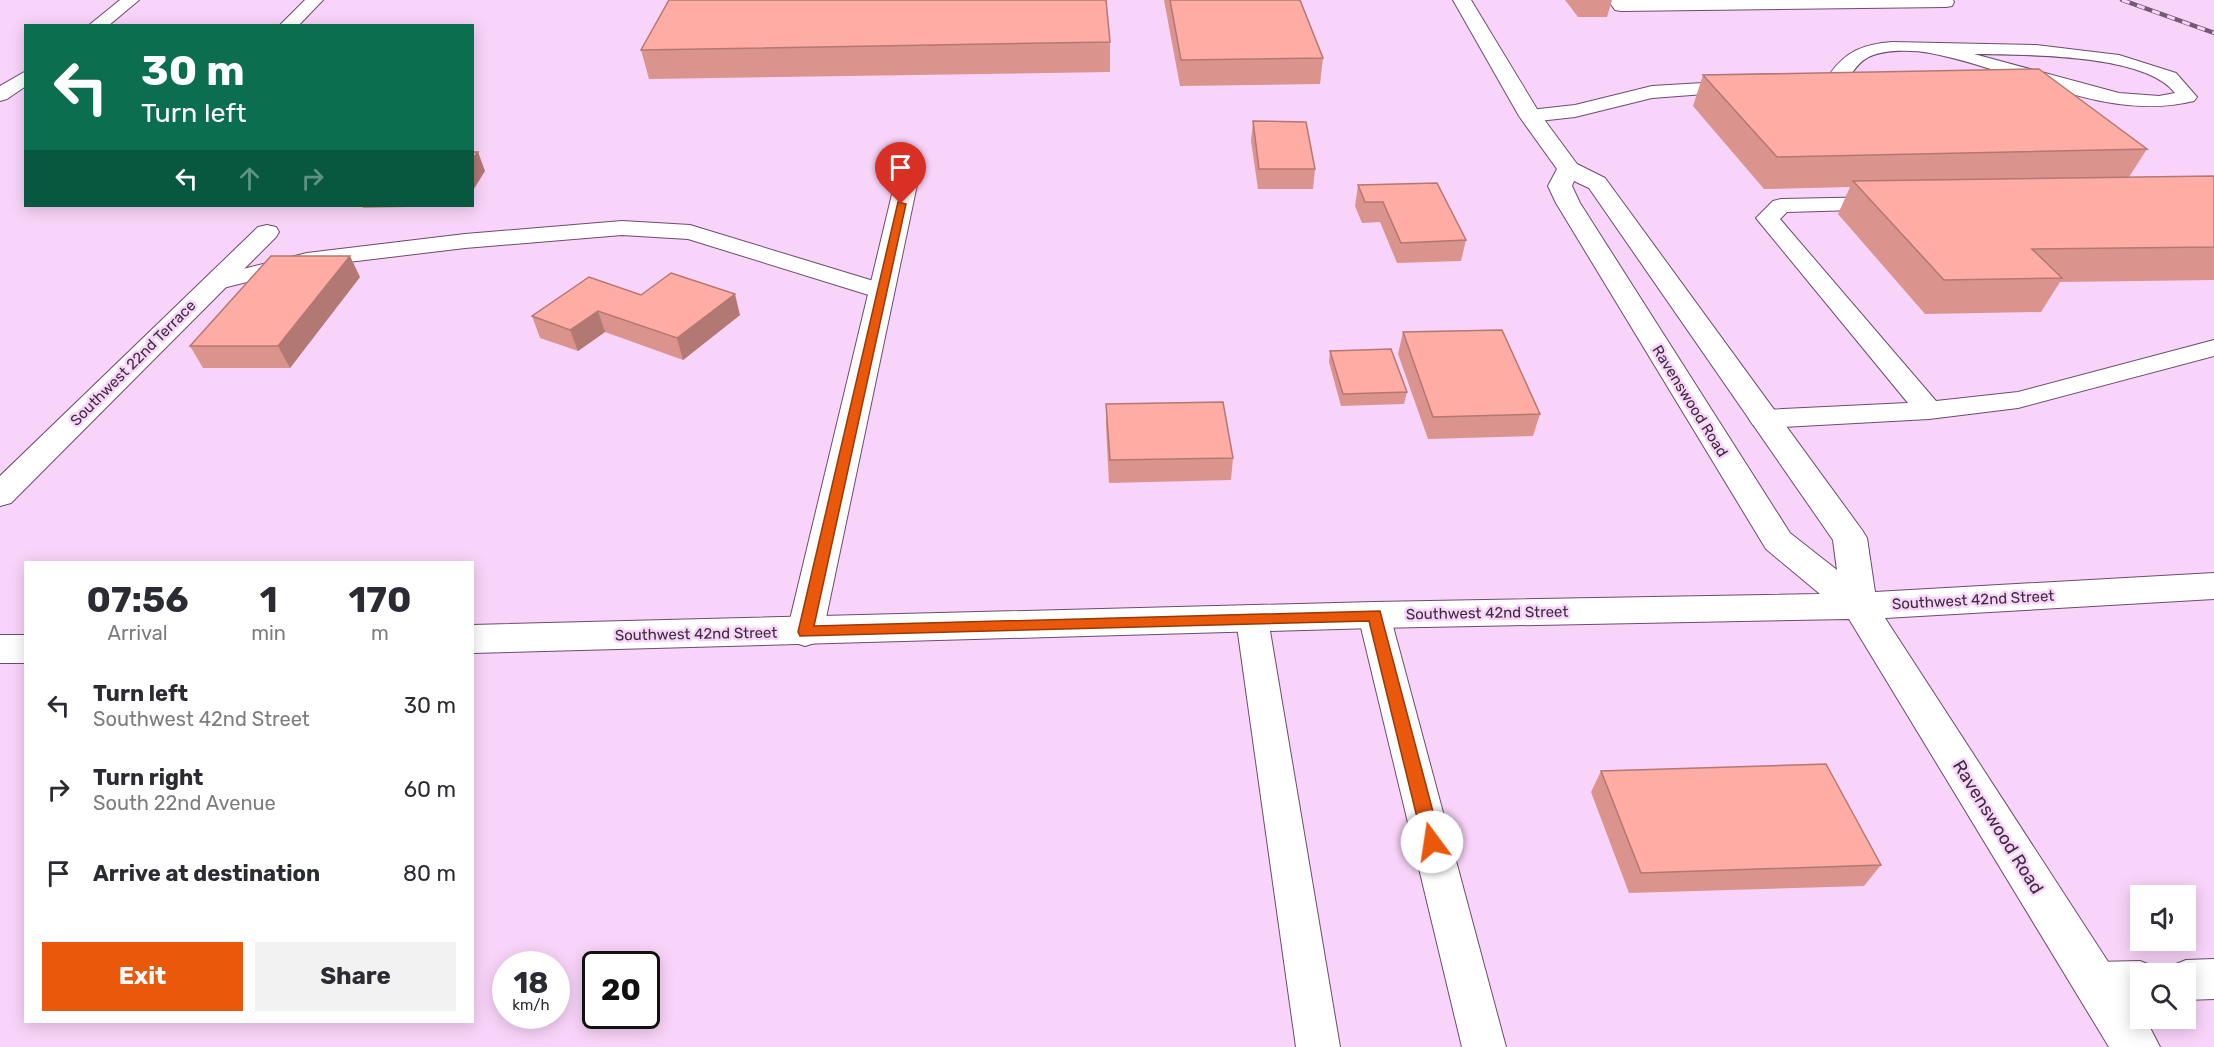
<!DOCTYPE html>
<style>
:root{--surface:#fff;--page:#f2f2f3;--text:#2b2b33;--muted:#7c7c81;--accent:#ea580c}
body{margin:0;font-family:Rubik,sans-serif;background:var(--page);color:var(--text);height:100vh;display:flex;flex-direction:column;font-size:22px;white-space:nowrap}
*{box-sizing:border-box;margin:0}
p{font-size:20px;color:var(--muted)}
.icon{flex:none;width:33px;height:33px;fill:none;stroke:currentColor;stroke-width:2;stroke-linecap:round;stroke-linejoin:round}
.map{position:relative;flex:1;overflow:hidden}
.drawer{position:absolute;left:24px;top:561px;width:450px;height:462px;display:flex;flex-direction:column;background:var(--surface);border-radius:0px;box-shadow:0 3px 15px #0003}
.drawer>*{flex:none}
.top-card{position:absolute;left:24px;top:24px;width:450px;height:183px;border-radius:0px;box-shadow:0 3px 15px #0003;background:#0b6e4f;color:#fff;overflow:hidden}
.tools{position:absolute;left:2130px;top:885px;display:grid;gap:12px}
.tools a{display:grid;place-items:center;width:66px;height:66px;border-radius:0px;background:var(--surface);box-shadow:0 3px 15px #0003;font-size:30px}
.speed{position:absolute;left:492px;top:951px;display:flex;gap:12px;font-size:30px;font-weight:700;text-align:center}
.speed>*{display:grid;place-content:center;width:78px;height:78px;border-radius:50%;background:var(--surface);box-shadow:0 3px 15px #0003;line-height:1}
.speed small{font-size:15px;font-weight:400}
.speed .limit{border:3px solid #111;border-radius:9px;background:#fff;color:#111}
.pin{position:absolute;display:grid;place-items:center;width:51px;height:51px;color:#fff;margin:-62px -26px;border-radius:50% 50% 50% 0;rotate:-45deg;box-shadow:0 0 6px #0007}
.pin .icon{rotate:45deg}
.me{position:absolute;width:66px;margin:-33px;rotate:346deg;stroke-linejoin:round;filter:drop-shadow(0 0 4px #0008)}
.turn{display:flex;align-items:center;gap:21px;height:126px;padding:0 18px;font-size:27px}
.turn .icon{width:78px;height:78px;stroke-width:2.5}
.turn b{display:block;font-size:42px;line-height:51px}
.lanes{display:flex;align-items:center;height:57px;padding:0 18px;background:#0003;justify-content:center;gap:30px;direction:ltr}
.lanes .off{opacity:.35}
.eta{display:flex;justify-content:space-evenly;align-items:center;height:102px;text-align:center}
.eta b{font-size:36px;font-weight:700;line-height:42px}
.button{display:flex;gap:12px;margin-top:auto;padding:12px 18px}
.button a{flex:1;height:69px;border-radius:0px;background:var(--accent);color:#fff;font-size:24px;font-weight:700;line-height:69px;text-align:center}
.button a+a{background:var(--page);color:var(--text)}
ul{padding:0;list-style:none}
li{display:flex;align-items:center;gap:18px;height:84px;padding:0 18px}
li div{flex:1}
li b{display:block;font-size:22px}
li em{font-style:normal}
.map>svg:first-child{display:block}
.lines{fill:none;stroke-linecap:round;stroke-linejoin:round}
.service-casing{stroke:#6c4c6c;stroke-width:2}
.minor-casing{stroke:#6c4c6c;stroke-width:2}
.tertiary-casing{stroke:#6c4c6c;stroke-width:2}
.service{fill:#fff;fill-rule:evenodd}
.minor{fill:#fff;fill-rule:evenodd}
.tertiary{fill:#fff;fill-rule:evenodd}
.rail-casing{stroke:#705b71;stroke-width:4.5}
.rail{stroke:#f9d4fa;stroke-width:3;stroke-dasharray:8;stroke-linecap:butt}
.wall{fill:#da948d}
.shaded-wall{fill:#b27873}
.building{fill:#feaca4;stroke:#b27873;stroke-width:1.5}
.route{fill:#ea580c;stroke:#983908;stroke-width:1.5}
.labels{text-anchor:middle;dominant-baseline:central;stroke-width:5;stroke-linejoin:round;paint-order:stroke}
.street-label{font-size:15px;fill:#3c2d3c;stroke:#f9d4fa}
.near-street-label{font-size:18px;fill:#3c2d3c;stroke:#f9d4fa}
</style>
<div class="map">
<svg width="2214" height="1047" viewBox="0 0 2214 1047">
<rect width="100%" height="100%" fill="#f9d4fa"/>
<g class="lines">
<!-- service casing -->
<g class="service-casing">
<g id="service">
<polygon points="120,0 139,0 108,26 88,26"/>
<polygon points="305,0 323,0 298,26 279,26"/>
<polygon points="1608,0 1953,0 1954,2 1952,6 1946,7 1621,11 1615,10"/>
<path d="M1892,42L2036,45L2119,55L2176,73L2197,97L2194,101C2106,123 2016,69 1930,53C1913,50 1882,49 1867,58C1855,64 1851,78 1842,84C1835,88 1804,89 1796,87L1794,83L1796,79L1829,75C1846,51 1864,44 1892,42ZM1974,54C2022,55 2145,53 2175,93L2159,96L2119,93Z"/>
<polygon points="26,71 26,86 7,99 0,101 0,86"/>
<polygon points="1737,81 1744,83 1747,87 1744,91 1652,98 1575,117 1530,122 1523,120 1520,116 1523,112 1530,110 1575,105 1652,86"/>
<polygon points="1883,197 1891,199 1894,204 1891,209 1787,212 1780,219 1936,401 2018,392 2214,340 2214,356 2018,408 1929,419 1763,428 1753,425 1749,419 1753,413 1763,410 1908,403 1756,218 1773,201 1781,199"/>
<polygon points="622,221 690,225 890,286 893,291 890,296 881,298 872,296 688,239 622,235 465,248 307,267 215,290 207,288 203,283 207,278 307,253 465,234"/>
<polygon points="1374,603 1385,606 1390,615 1506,1047 1462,1047 1358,615 1363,606"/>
<polygon points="1252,607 1263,610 1268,619 1340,1047 1296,1047 1236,619 1241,610"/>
<polygon points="2214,959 2214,999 2186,1000 2186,974 2168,974 2171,966 2186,960"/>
<polygon points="2140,961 2155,967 2158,974 2140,974 2140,1001 2095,1002 2080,996 2074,982 2080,968 2095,962"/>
</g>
</g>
<!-- minor casing -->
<g class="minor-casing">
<g id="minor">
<polygon points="911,154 919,156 922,161 823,632 818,642 805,646 792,642 787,632 900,161 903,156"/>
<polygon points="267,225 276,227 279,232 276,237 11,503 0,506 0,476 258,227"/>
</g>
</g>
<!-- tertiary casing -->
<g class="tertiary-casing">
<g id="tertiary">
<path d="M1453,0H1471L1540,114L1577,164L1605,178L1862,530L1867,538L1875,592L2214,573V599L1885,618L2140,1011V1018H2145L2160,1047H2109L1849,619L1374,628L472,653V625L1374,602L1820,594L1766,549L1556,203L1548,186L1557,169L1519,116ZM1574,181L1589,188L1833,540L1837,570L1790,533L1580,203L1572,186Z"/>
<rect x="0" y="635" width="26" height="28"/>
</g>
</g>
<!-- service -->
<use href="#service" class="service"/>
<!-- minor -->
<use href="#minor" class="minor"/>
<!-- tertiary -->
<use href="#tertiary" class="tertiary"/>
<!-- rail casing -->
<g class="rail-casing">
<polyline id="rail" points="2122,0 2214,33"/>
</g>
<!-- rail -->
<use href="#rail" class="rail"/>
</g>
<!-- wall -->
<g class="wall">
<polygon points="1164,0 1300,0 1323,58 1320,84 1180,86"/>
<polygon points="1565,0 1612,0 1607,17 1578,17"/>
<polygon points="1110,42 1110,72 649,79 641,50"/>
<polygon points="1703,75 2147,149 2129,177 2214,176 2214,280 2060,282 2041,312 1925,314 1838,214 1850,187 1764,189 1693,106"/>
<polygon points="1253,121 1315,169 1313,189 1258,189 1251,141"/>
<polygon points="1358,185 1466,240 1461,261 1397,263 1380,222 1362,223 1355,206"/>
<polygon points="362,206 451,206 363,208"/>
<polygon points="360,277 290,368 203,368 190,346"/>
<polygon points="641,295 740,315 683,360 605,332 578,351 540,338 532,316"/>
<polygon points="1403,332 1540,414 1533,436 1428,439 1398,354"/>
<polygon points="1330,351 1407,392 1404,404 1341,406 1329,362"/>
<polygon points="1106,404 1233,458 1231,480 1109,483 1106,426"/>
<polygon points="1601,771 1881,865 1864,886 1629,893 1591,792"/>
</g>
<!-- shaded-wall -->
<g class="shaded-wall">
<polygon points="478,152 485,171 472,192 472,160"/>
<polygon points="350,256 360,277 290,368 278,346"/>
<polygon points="735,294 740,315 683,360 677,338"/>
<polygon points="598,311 605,332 578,351 570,330"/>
</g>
<!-- building -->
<g class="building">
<polygon points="669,0 1106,0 1110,42 641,50"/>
<polygon points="1170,0 1300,0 1323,58 1181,60"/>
<polygon points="2039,69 2147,149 1777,157 1703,75"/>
<polygon points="1253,121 1306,122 1315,169 1259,169"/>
<polygon points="472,152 478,152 472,160"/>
<polygon points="2214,176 2214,247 2032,249 2062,278 1944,280 1853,181"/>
<polygon points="1437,183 1466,240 1401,243 1383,202 1365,202 1358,185"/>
<polygon points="271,256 350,256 278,346 190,346"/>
<polygon points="671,273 735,294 677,338 598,311 570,330 532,316 589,277 641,295"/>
<polygon points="1502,330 1540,414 1433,417 1403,332"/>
<polygon points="1391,349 1407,392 1343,394 1330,351"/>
<polygon points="1223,402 1233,458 1110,460 1106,404"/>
<polygon points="1826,764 1881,865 1641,873 1601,771"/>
</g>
<!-- route -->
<polygon class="route" points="898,202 906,204 814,626 1380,611 1441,842 1438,848 1432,850 1426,848 1423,842 1369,621 800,636 798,632"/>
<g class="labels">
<!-- street labels -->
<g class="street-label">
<text transform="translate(133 363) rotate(-45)">Southwest 22nd Terrace</text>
<text transform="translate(1690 401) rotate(58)">Ravenswood Road</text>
<text transform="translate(1973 600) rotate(-3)">Southwest 42nd Street</text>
<text transform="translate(1487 613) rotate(-1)">Southwest 42nd Street</text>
<text transform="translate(696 634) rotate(-1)">Southwest 42nd Street</text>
</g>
<!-- near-street labels -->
<g class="near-street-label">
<text transform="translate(1998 827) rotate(58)">Ravenswood Road</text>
</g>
</g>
</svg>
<div class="tools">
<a><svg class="icon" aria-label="sound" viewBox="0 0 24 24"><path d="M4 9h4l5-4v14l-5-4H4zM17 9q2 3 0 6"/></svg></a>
<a><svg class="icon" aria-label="search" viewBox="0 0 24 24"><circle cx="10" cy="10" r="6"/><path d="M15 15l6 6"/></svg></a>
</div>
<div class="speed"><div>18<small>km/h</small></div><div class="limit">20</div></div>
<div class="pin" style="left:901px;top:204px;background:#d93025"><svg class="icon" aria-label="arrive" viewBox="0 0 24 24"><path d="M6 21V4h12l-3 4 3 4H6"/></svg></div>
<svg class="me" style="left:1432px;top:842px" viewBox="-20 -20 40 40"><circle r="19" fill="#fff"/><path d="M0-13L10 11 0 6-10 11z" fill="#ea580c"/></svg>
<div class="top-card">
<div class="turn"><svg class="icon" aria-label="left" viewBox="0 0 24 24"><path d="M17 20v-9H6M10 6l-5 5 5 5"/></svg><div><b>30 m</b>Turn left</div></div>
<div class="lanes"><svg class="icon" aria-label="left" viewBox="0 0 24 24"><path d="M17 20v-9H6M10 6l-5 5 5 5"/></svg><svg class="icon off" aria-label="ahead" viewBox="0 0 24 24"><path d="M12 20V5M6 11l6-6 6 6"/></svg><svg class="icon off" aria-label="right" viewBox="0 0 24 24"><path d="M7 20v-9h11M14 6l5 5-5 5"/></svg></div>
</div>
<section class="drawer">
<div class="eta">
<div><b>07:56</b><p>Arrival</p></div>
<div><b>1</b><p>min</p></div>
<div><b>170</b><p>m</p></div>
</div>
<ul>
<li><svg class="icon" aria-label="left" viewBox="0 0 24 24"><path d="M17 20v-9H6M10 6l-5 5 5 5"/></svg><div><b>Turn left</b><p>Southwest 42nd Street</p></div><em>30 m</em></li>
<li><svg class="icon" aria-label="right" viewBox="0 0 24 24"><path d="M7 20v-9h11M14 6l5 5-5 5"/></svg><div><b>Turn right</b><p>South 22nd Avenue</p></div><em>60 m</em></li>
<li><svg class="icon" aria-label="arrive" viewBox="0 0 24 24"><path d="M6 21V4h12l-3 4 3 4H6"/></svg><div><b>Arrive at destination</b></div><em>80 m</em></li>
</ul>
<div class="button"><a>Exit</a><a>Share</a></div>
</section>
</div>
